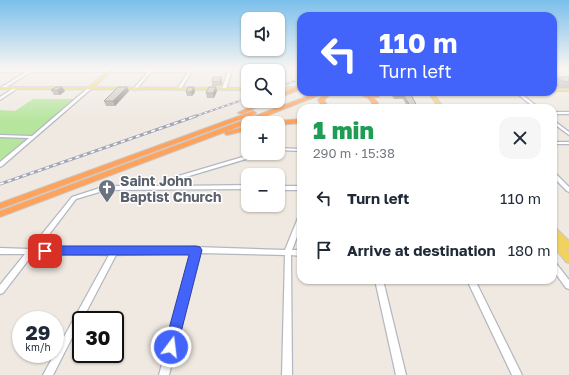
<!DOCTYPE html>
<meta charset="utf-8">
<style>
:root{--surface:#fff;--page:#f6f6f7;--text:#1f2937;--muted:#747a83}
body{margin:0;font-family:"Golos Text",sans-serif;background:var(--page);color:var(--text);height:100vh;display:flex;flex-direction:column;font-size:15px;white-space:nowrap}
*{box-sizing:border-box;margin:0}
p{font-size:13px;color:var(--muted)}
.icon{flex:none;width:22px;height:22px;fill:none;stroke:currentColor;stroke-width:2;stroke-linecap:round;stroke-linejoin:round}
.map{position:relative;flex:1;overflow:hidden}
.details{position:absolute;left:297px;top:104px;width:260px;height:180px;display:flex;flex-direction:column;background:var(--surface);border-radius:12px;box-shadow:0 1px 3px #0004}
.details>*{flex:none}
.top-card{position:absolute;left:297px;top:12px;width:260px;height:84px;border-radius:12px;box-shadow:0 1px 3px #0004;background:#4264fb;color:#fff;overflow:hidden}
.buttons{position:absolute;left:241px;top:12px;display:grid;gap:8px}
.buttons a{display:grid;place-items:center;width:44px;height:44px;border-radius:8px;background:var(--surface);box-shadow:0 1px 3px #0004;font-size:20px}
.speed{position:absolute;left:12px;top:311px;display:flex;gap:8px;font-size:20px;font-weight:700;text-align:center}
.speed>*{display:grid;place-content:center;width:52px;height:52px;border-radius:50%;background:var(--surface);box-shadow:0 1px 3px #0004;line-height:1}
.speed small{font-size:10px;font-weight:400}
.speed .limit{border:2px solid #111;border-radius:6px;background:#fff;color:#111}
.pin{position:absolute;display:grid;place-items:center;width:34px;height:34px;color:#fff;margin:-17px;border-radius:8px;box-shadow:0 2px 6px #0006}
.me{position:absolute;width:44px;margin:-22px;rotate:15deg;stroke-linejoin:round;filter:drop-shadow(0 0 3px #0008)}
.turn{display:flex;align-items:center;gap:14px;height:84px;padding:0 16px;font-size:18px}
.turn .icon{width:52px;height:52px;stroke-width:2.5}
.turn b{display:block;font-size:28px;line-height:34px}
.round{display:grid;place-items:center;flex:none;width:42px;height:42px;border-radius:12px;background:var(--page)}
.head{display:flex;align-items:center;justify-content:space-between;height:68px;padding:0 16px}
h1{font-size:24px;font-weight:800;line-height:30px;color:#1e9e55}
ul{padding:0;list-style:none}
li{display:flex;align-items:center;gap:12px;height:52px;padding:0 16px}
li div{flex:1}
li b{display:block;font-size:15px}
li em{font-style:normal}
.map>svg:first-child{display:block}
.green{fill:#b6e59e}
.lines{fill:none;stroke-linecap:round;stroke-linejoin:round}
.minor-casing{stroke:#b4b7c1;stroke-width:2.5}
.major-casing{stroke:#c9c9c9;stroke-width:2}
.highway-casing{stroke:#c9c9c9;stroke-width:2}
.minor{fill:#fff;fill-rule:evenodd}
.major{fill:#f2d163;fill-rule:evenodd}
.highway{fill:#ffa35c;fill-rule:evenodd}
.rail-far1-casing{stroke:#a3a6b8;stroke-width:2}
.rail-casing{stroke:#a3a6b8;stroke-width:3}
.rail-far1{stroke:#fff;stroke-width:1;stroke-dasharray:3;stroke-linecap:butt}
.rail{stroke:#fff;stroke-width:1.5;stroke-dasharray:4;stroke-linecap:butt}
.wall{fill:#afaba4}
.shaded-wall{fill:#8e8b86}
.building{fill:#cbc7bf;stroke:#8e8b86}
.route{fill:#4264fb;stroke:#2b41a3}
.labels{text-anchor:middle;dominant-baseline:central;stroke-width:3;stroke-linejoin:round;paint-order:stroke}
.worship-label{font-size:14px;font-weight:bold;fill:#5b616d;stroke:#fff;text-anchor:start}
</style>
<div class="map">
<svg width="569" height="375" viewBox="0 0 569 375">
<rect width="100%" height="100%" fill="#efe9e1"/>
<!-- green -->
<polygon class="green" points="33,99 77,99 0,165 0,110 15,111"/>
<g class="lines">
<!-- minor casing -->
<g class="minor-casing">
<g id="minor">
<polygon points="191,68 194,68 181,89 179,90 177,89 188,72 151,72 136,90 135,90 133,89 148,72 31,72 3,89 0,88 26,72 0,72 0,70 149,70 151,69 153,70 189,70"/>
<polygon points="229,68 233,68 226,89 223,90 222,89"/>
<polygon points="15,87 18,88 0,100 0,97"/>
<polygon points="88,88 91,89 2,166 0,167 0,162 29,138 0,137 0,135 32,136"/>
<polygon points="515,92 519,92 539,108 535,108"/>
<rect x="553" y="112" width="16" height="2"/>
<polygon points="553,120 569,132 569,135 553,123"/>
<rect x="553" y="142" width="16" height="2"/>
<polygon points="278,148 301,149 301,151 278,150"/>
<polygon points="256,153 263,153 263,154 179,179 175,186 248,185 248,189 106,190 76,199 38,249 114,249 196,247 285,250 298,218 299,216 301,216 301,226 292,250 301,250 301,256 291,255 292,375 282,375 285,255 199,253 169,375 159,375 192,253 116,255 82,320 81,320 53,375 43,375 109,255 33,254 3,293 0,294 0,285 25,254 0,254 0,248 30,249 72,197 106,186 169,186 175,177"/>
<polygon points="553,172 555,173 569,187 569,192 567,191 553,177"/>
<rect x="278" y="186" width="23" height="4"/>
<polygon points="553,261 555,262 569,280 569,289 566,288 553,270"/>
<polygon points="375,280 383,280 406,375 396,375"/>
<polygon points="467,280 475,280 522,375 512,375"/>
</g>
</g>
<!-- major casing -->
<g class="major-casing">
<g id="major">
<polygon points="111,68 115,68 94,87 248,88 248,90 0,89 0,87 89,87"/>
<rect x="278" y="87" width="23" height="2"/>
<rect x="553" y="89" width="16" height="2"/>
<polygon points="428,92 432,92 444,108 439,108"/>
<polygon points="553,227 556,228 569,241 569,250 566,249 569,253 569,263 566,262 553,246 553,237 555,237 553,235"/>
</g>
</g>
<!-- highway casing -->
<g class="highway-casing">
<g id="highway">
<polygon points="301,85 301,89 278,98 278,94"/>
<polygon points="319,92 333,92 324,100 329,108 323,108 318,100 325,93 225,132 248,126 248,130 227,135 225,134 225,132 0,217 0,211"/>
<path d="M355,92C366,92 372,95 378,103L377,108H371L372,103L368,98Z"/>
<polygon points="377,92 383,92 378,97 374,97 373,96"/>
<polygon points="261,101 268,101 243,114 238,113"/>
<polygon points="253,111 256,113 255,114 0,209 0,203"/>
<polygon points="301,119 301,123 278,125 278,123 274,123 277,121"/>
</g>
</g>
<!-- minor -->
<use href="#minor" class="minor"/>
<!-- major -->
<use href="#major" class="major"/>
<!-- highway -->
<use href="#highway" class="highway"/>
<!-- rail-far1 casing -->
<g class="rail-far1-casing">
<g id="rail-far1">
<polyline points="278,87 301,79"/>
<polyline points="193,117 248,98"/>
</g>
</g>
<!-- rail casing -->
<g class="rail-casing">
<polyline id="rail" points="0,184 196,116"/>
</g>
<!-- rail-far1 -->
<use href="#rail-far1" class="rail-far1"/>
<!-- rail -->
<use href="#rail" class="rail"/>
</g>
<!-- wall -->
<g class="wall">
<polygon points="562,68 569,68 569,72"/>
<polygon points="555,77 569,77 569,88 559,88 553,84 553,81"/>
<polygon points="212,82 222,82 221,86 212,86"/>
<polygon points="62,87 65,91 60,95 54,95 51,90"/>
<polygon points="127,87 129,91 115,106 106,106 104,101"/>
<polygon points="194,87 195,92 192,96 187,96 186,92"/>
<polygon points="216,87 217,91 214,98 207,98 206,93"/>
<polygon points="393,92 410,93 417,106 416,108 408,108 403,99 394,99 392,96"/>
</g>
<!-- shaded-wall -->
<g class="shaded-wall">
<polygon points="222,77 222,82 221,86 220,81"/>
<polygon points="62,87 65,91 60,95 57,90"/>
<polygon points="127,87 129,91 115,106 113,101"/>
<polygon points="194,87 195,92 192,96 191,92"/>
<polygon points="216,87 217,91 214,98 213,93"/>
</g>
<!-- building -->
<g class="building">
<polygon points="248,75 248,82 246,82"/>
<polygon points="213,77 222,77 220,81 212,82"/>
<polygon points="555,77 569,77 569,82 563,81"/>
<polygon points="56,87 62,87 57,90 51,90"/>
<polygon points="118,87 127,87 113,101 104,101"/>
<polygon points="188,87 194,87 191,92 186,92"/>
<polygon points="209,87 216,87 213,93 206,93"/>
<polygon points="393,92 410,93 417,106 410,106 404,96 395,96"/>
</g>
<!-- sky -->
<linearGradient id="sky" x2="0" y2="1"><stop stop-color="#7abfeb"/><stop offset="0.57" stop-color="#f8f5f2"/><stop offset="1" stop-color="#f8f5f2" stop-opacity="0"/></linearGradient>
<rect width="569" height="120" fill="url(#sky)"/>
<!-- route -->
<polygon class="route" points="45,246 196,246 200,247 202,250 176,352 171,354 166,352 164,347 189,255 45,255 41,254 40,251 41,247"/>
<!-- icons -->
<defs>
<g id="church-pin" transform="scale(0.9)"><path d="M0 17L-7.5 6A9.5 9.5 0 1 1 7.5 6Z" fill="#6b7280" stroke="#fff"/><path d="M-1.2-6h2.4v3.5h3.3v2.4h-3.3V6h-2.4V-.1h-3.3v-2.4h3.3Z" fill="#fff"/></g>
</defs>
<g fill-rule="evenodd">
<use href="#church-pin" x="107" y="188"/>
</g>
<g class="labels">
<!-- worship labels -->
<g class="worship-label">
<text x="120" y="180">Saint John<tspan x="120" dy="16">Baptist Church</tspan></text>
</g>
</g>
</svg>
<div class="buttons">
<a><svg class="icon" aria-label="sound" viewBox="0 0 24 24"><path d="M4 9h4l5-4v14l-5-4H4zM17 9q2 3 0 6"/></svg></a>
<a><svg class="icon" aria-label="search" viewBox="0 0 24 24"><circle cx="10" cy="10" r="6"/><path d="M15 15l6 6"/></svg></a>
<a>+</a>
<a>−</a>
</div>
<div class="speed"><div>29<small>km/h</small></div><div class="limit">30</div></div>
<div class="pin" style="left:45px;top:251px;background:#d93025"><svg class="icon" aria-label="arrive" viewBox="0 0 24 24"><path d="M6 21V4h12l-3 4 3 4H6"/></svg></div>
<svg class="me" style="left:171px;top:347px" viewBox="-20 -20 40 40"><circle r="17" fill="#4264fb" stroke="#fff" stroke-width="3"/><path d="M0-11L8 9 0 5-8 9z" fill="#fff"/></svg>
<div class="top-card">
<div class="turn"><svg class="icon" aria-label="left" viewBox="0 0 24 24"><path d="M17 20v-9H6M10 6l-5 5 5 5"/></svg><div><b>110 m</b>Turn left</div></div>
</div>
<section class="details">
<div class="head"><div><h1>1 min</h1><p>290 m · 15:38</p></div><a class="round"><svg class="icon" aria-label="close" viewBox="0 0 24 24"><path d="M6 6l12 12M18 6L6 18"/></svg></a></div>
<ul>
<li><svg class="icon" aria-label="left" viewBox="0 0 24 24"><path d="M17 20v-9H6M10 6l-5 5 5 5"/></svg><div><b>Turn left</b></div><em>110 m</em></li>
<li><svg class="icon" aria-label="arrive" viewBox="0 0 24 24"><path d="M6 21V4h12l-3 4 3 4H6"/></svg><div><b>Arrive at destination</b></div><em>180 m</em></li>
</ul>
</section>
</div>
